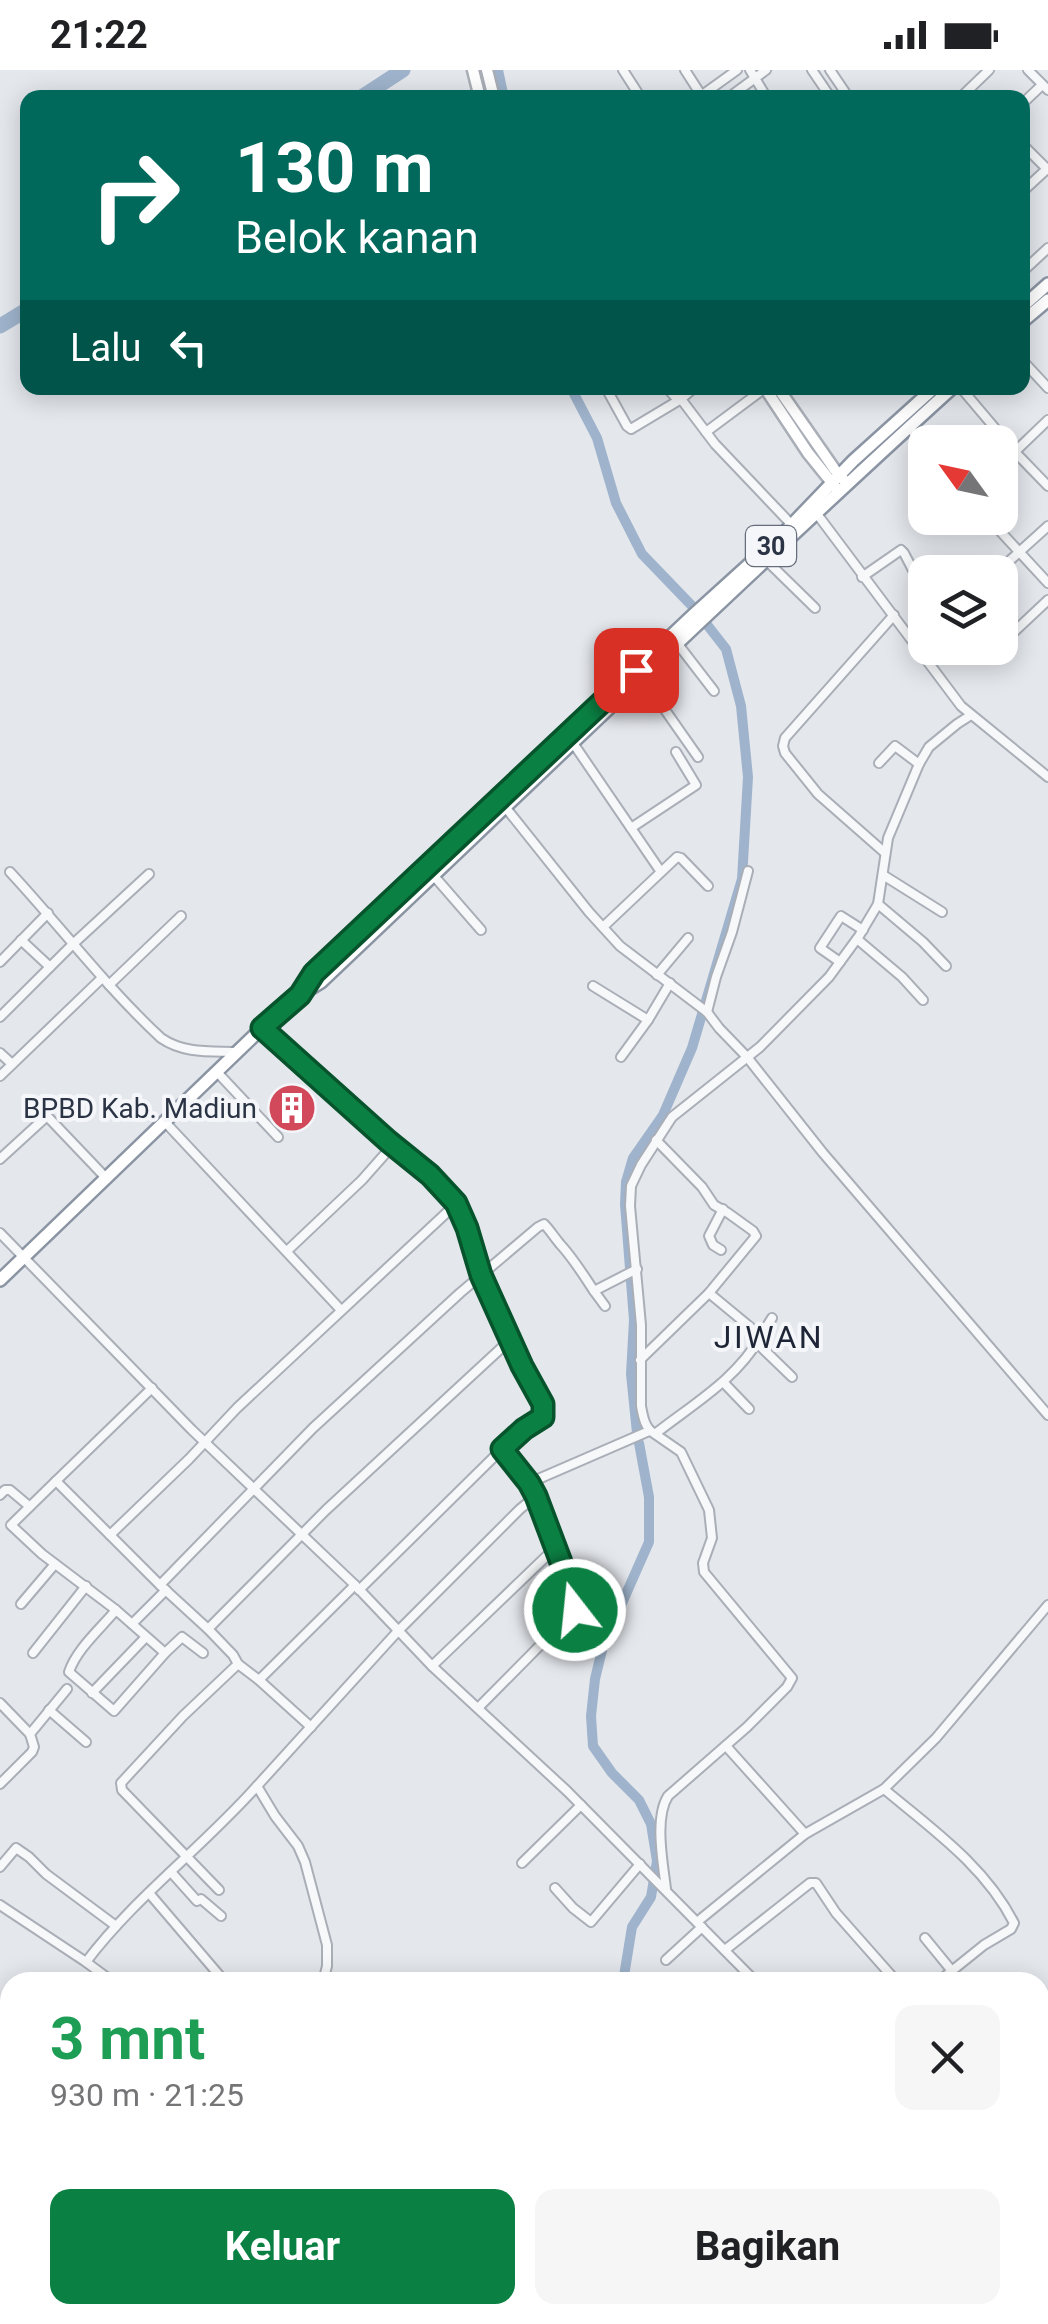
<!DOCTYPE html>
<html lang="id">
<meta charset="utf-8">
<style>
:root{--surface:#fff;--page:#f6f6f6;--text:#202124;--muted:#757577;--accent:#0b8043}
body{margin:0;font-family:Roboto,sans-serif;background:var(--page);color:var(--text);height:100vh;display:flex;flex-direction:column;font-size:38px;white-space:nowrap}
*{box-sizing:border-box;margin:0}
p{font-size:32px;color:var(--muted)}
.icon{flex:none;width:55px;height:55px;fill:none;stroke:currentColor;stroke-width:2;stroke-linecap:round;stroke-linejoin:round}
.map{position:relative;flex:1;overflow:hidden}
.panel{position:absolute;left:0px;top:1902px;width:1050px;height:352px;display:flex;flex-direction:column;background:var(--surface);border-radius:30px 30px 0 0;box-shadow:0 5px 25px #0003}
.panel>*{flex:none}
.hud{position:absolute;left:20px;top:20px;width:1010px;height:305px;border-radius:20px;box-shadow:0 5px 25px #0003;background:#00695c;color:#fff;overflow:hidden}
.needle{width:65px;rotate:303deg}
.controls{position:absolute;left:908px;top:355px;display:grid;gap:20px}
.controls a{display:grid;place-items:center;width:110px;height:110px;border-radius:20px;background:var(--surface);box-shadow:0 5px 25px #0003;font-size:50px}
.pin{position:absolute;display:grid;place-items:center;width:85px;height:85px;color:#fff;margin:-42px;border-radius:20px;box-shadow:0 5px 15px #0006}
.me{position:absolute;width:110px;margin:-55px;rotate:344deg;stroke-linejoin:round;filter:drop-shadow(0 0 8px #0008)}
.turn{display:flex;align-items:center;gap:35px;height:210px;padding:0 50px;font-size:45px}
.turn .icon{width:130px;height:130px;stroke-width:2.5}
.turn b{display:block;font-size:70px;line-height:85px}
.then{display:flex;align-items:center;height:95px;padding:0 50px;background:#0003;gap:20px;font-size:38px}
.round{display:grid;place-items:center;flex:none;width:105px;height:105px;border-radius:20px;background:var(--page)}
.head{display:flex;align-items:center;justify-content:space-between;height:170px;padding:0 50px}
h1{font-size:60px;font-weight:700;line-height:75px;color:#1e9e55}
.cta{display:flex;gap:20px;margin-top:auto;padding:20px 50px}
.cta a{flex:1;height:115px;border-radius:20px;background:var(--accent);color:#fff;font-size:40px;font-weight:700;line-height:115px;text-align:center}
.cta a+a{background:var(--page);color:var(--text)}
.status{display:flex;justify-content:space-between;align-items:center;height:70px;padding:0 50px;background:var(--surface);direction:ltr}
.status svg{height:28px;fill:currentColor}
.map>svg:first-child{display:block}
.lines{fill:none;stroke-linecap:round;stroke-linejoin:round}
.canal{stroke:#9fb4cc;stroke-width:10}
.river{stroke:#9fb4cc;stroke-width:15}
.minor-casing{stroke:#a9aeb7;stroke-width:12}
.secondary-casing{stroke:#a9aeb7;stroke-width:15}
.trunk-casing{stroke:#8b94a3;stroke-width:16}
.minor{stroke:#f7f8fa;stroke-width:8}
.secondary{stroke:#fff;stroke-width:10}
.trunk{stroke:#fff;stroke-width:11}
.route-casing{stroke:#07532c;stroke-width:25}
.route{stroke:#0b8043;stroke-width:18}
.labels{text-anchor:middle;dominant-baseline:central;stroke-width:8;stroke-linejoin:round;paint-order:stroke}
.shield{fill:#f4f6f9;stroke:#676e7b;stroke-width:2.5}
.shield-label{font-size:25px;font-weight:bold;fill:#2b3445}
.poi-label{font-size:28px;fill:#2b3445;stroke:#f4f6f9;text-anchor:end}
.quarter-label{font-size:32px;letter-spacing:2.5px;fill:#1d2536;stroke:#f4f6f9}
</style>
<div class="status"><b>21:22</b><svg viewBox="0 0 49 12"><path d="M0 12V9h3v3zM5 12V6h3v6zM10 12V3h3v9zM15 12V0h3v12zM26 1h20v11H26zM47 4h2v5h-2z"/></svg></div>
<div class="map">
<svg width="1048" height="2254" viewBox="0 0 1048 2254">
<rect width="100%" height="100%" fill="#e4e7ec"/>
<g class="lines">
<!-- canal -->
<g class="canal">
<polyline points="498,0 504,28"/>
<polyline points="571,318 597,368 616,433 642,484 694,538 726,579 741,636 748,707 742,809 692,978 663,1045 633,1088 626,1112 625,1134 634,1250 631,1304 637,1363"/>
<polyline points="623,1912 632,1857 651,1827 657,1791 651,1754 639,1730 612,1703 593,1676 591,1646 595,1609 603,1576 649,1472 649,1427 639,1373"/>
<polyline points="0,2167 10,2171"/>
<polyline points="105,2245 115,2254"/>
<polyline points="745,2245 752,2254"/>
</g>
<!-- river -->
<g class="river">
<polyline points="360,28 403,0"/>
<polyline points="0,256 28,239"/>
</g>
<!-- minor casing -->
<g class="minor-casing">
<g id="minor">
<polyline points="623,0 641,28"/>
<polyline points="685,0 703,28"/>
<polyline points="750,0 767,28"/>
<polyline points="812,0 831,28"/>
<polyline points="830,0 849,28"/>
<polyline points="1028,0 1048,20"/>
<polyline points="698,28 737,0"/>
<polyline points="728,28 766,0"/>
<polyline points="960,28 989,0"/>
<polyline points="1022,34 1042,15"/>
<polyline points="1022,74 1048,100"/>
<polyline points="1022,122 1048,98"/>
<polyline points="1022,202 1048,178"/>
<polyline points="1022,290 1048,318"/>
<polyline points="606,318 627,356 631,359 681,329 715,374 792,455"/>
<polyline points="667,318 678,330"/>
<polyline points="961,318 1015,382 1048,416"/>
<polyline points="681,329 694,318"/>
<polyline points="909,357 925,377"/>
<polyline points="706,362 765,318"/>
<polyline points="1000,396 1048,350"/>
<polyline points="817,444 961,636 1048,707"/>
<polyline points="988,448 1048,513"/>
<polyline points="766,490 815,538"/>
<polyline points="997,502 1048,456"/>
<polyline points="862,507 901,480 904,483 917,508"/>
<polyline points="677,573 714,621"/>
<polyline points="1000,575 1048,530"/>
<polyline points="987,587 997,578"/>
<polyline points="642,607 698,687"/>
<polyline points="573,673 661,802"/>
<polyline points="879,693 895,676 919,694"/>
<polyline points="506,738 589,842 620,876 707,942 719,958 747,987 823,1083 1048,1345"/>
<polyline points="631,758 696,715 676,682"/>
<polyline points="884,782 818,724 785,683 783,676 785,668 894,545"/>
<path d="M10,802C61,857 106,917 161,968C184,984 211,981 237,982"/>
<polyline points="883,805 942,842"/>
<polyline points="434,806 481,860"/>
<polyline points="878,834 923,872 946,896"/>
<polyline points="603,857 677,787 681,788 708,816"/>
<polyline points="857,869 902,907 923,930"/>
<polyline points="21,870 50,897"/>
<polyline points="0,892 48,843"/>
<polyline points="840,892 820,878 841,846 863,860"/>
<polyline points="657,905 688,868"/>
<polyline points="109,915 181,846"/>
<polyline points="593,916 648,950"/>
<polyline points="707,942 716,907 732,862 748,801"/>
<polyline points="0,947 73,874 149,804"/>
<polyline points="262,958 388,1071 429,1105 457,1133 467,1158 481,1205 545,1340 543,1347 525,1359 502,1379 359,1520"/>
<polyline points="0,983 12,994"/>
<polyline points="621,987 648,950 670,913"/>
<polyline points="217,1002 278,1067"/>
<polyline points="0,1006 102,908"/>
<polyline points="165,1052 341,1240"/>
<polyline points="0,1089 47,1046 107,1109"/>
<polyline points="0,1163 192,1360 355,1515 432,1596 567,1721 756,1912"/>
<polyline points="721,1180 713,1175 709,1166 723,1139"/>
<polyline points="287,1181 362,1110 393,1075"/>
<polyline points="594,1221 605,1236"/>
<polyline points="709,1223 761,1266 772,1248"/>
<path d="M761,1266C736,1310 693,1334 655,1364C645,1359 643,1347 641,1336V1255L630,1136L631,1116L641,1095L672,1047L760,977L829,907L859,866L878,834L888,768L919,694L929,677L957,654L971,645"/>
<polyline points="757,1273 792,1307"/>
<polyline points="640,1290 709,1223 756,1166 753,1161 728,1143 714,1135 702,1117 656,1070"/>
<polyline points="724,1313 749,1339"/>
<path d="M655,1364L681,1382L709,1440L712,1468L703,1493L704,1502L792,1608L787,1617L747,1657L668,1726C654,1748 663,1793 666,1819"/>
<polyline points="56,1411 152,1318"/>
<polyline points="529,1413 649,1361"/>
<polyline points="0,1425 5,1420 10,1420 29,1436"/>
<polyline points="110,1465 189,1389 237,1338 457,1133"/>
<path d="M160,1515L313,1358L460,1223L538,1157L544,1154C550,1160 554,1167 560,1174C573,1188 583,1204 594,1221L637,1199"/>
<polyline points="21,1534 55,1494"/>
<polyline points="116,1540 165,1583 182,1567 203,1583"/>
<polyline points="132,1554 166,1520"/>
<polyline points="208,1559 326,1440 510,1270"/>
<polyline points="33,1583 86,1516"/>
<path d="M165,1583L114,1641L69,1602C76,1580 100,1559 116,1540L42,1484L11,1455L56,1411L160,1515L208,1559L233,1585L238,1594L259,1610L311,1657"/>
<polyline points="432,1596 555,1478"/>
<polyline points="259,1610 355,1515"/>
<polyline points="92,1623 145,1568"/>
<polyline points="0,1633 30,1664"/>
<polyline points="478,1638 575,1540 576,1532 536,1426 529,1413 502,1379"/>
<polyline points="49,1640 86,1672"/>
<polyline points="726,1676 805,1764"/>
<polyline points="0,1714 32,1682 34,1677 30,1664 67,1619"/>
<path d="M884,1719C932,1759 985,1796 1014,1853L1011,1859L984,1875L938,1912"/>
<polyline points="522,1793 581,1735"/>
<polyline points="0,1797 16,1778 29,1787 46,1804 116,1856"/>
<polyline points="171,1802 197,1831 201,1829 221,1846"/>
<polyline points="555,1818 573,1838 591,1852 640,1794"/>
<polyline points="219,1820 122,1720 121,1713 183,1646 238,1594"/>
<polyline points="149,1823 225,1912"/>
<path d="M0,1835L86,1892C135,1827 203,1777 257,1716"/>
<polyline points="697,1852 805,1764 884,1719 936,1668 1048,1535"/>
<polyline points="925,1868 952,1901"/>
<polyline points="725,1880 810,1813 816,1813 836,1843 897,1912"/>
<polyline points="666,1890 702,1857"/>
<polyline points="86,1892 113,1912"/>
<polyline points="323,1912 327,1896 327,1875 305,1792 298,1776 275,1746 257,1716 398,1561 520,1439 536,1426"/>
<polyline points="1040,1943 1048,1934"/>
<polyline points="0,2053 10,2043"/>
<polyline points="0,2139 10,2144"/>
<polyline points="0,2178 10,2184"/>
<polyline points="1040,2226 1048,2220"/>
<polyline points="87,2245 96,2254"/>
<polyline points="129,2245 136,2254"/>
<polyline points="517,2245 520,2254"/>
<polyline points="1007,2245 1010,2254"/>
<polyline points="36,2254 45,2245"/>
<polyline points="471,2254 486,2245"/>
<polyline points="696,2254 701,2245"/>
</g>
</g>
<!-- secondary casing -->
<g class="secondary-casing">
<g id="secondary">
<polyline points="473,0 480,28"/>
<polyline points="487,0 494,28"/>
<polyline points="765,318 808,383 837,419"/>
<polyline points="778,318 835,400 844,410"/>
</g>
</g>
<!-- trunk casing -->
<g class="trunk-casing">
<g id="trunk">
<polyline points="1022,237 1048,214"/>
<polyline points="1022,252 1048,230"/>
<polyline points="780,467 853,391 934,318"/>
<polyline points="302,921 314,903 692,546 766,479"/>
<path d="M0,1210L262,958L300,925L321,912C531,713 739,512 952,318"/>
</g>
</g>
<!-- minor -->
<use href="#minor" class="minor"/>
<!-- secondary -->
<use href="#secondary" class="secondary"/>
<!-- trunk -->
<use href="#trunk" class="trunk"/>
</g>
<g class="lines">
<!-- route casing -->
<g class="route-casing">
<polyline id="route" points="575,1540 576,1532 536,1426 529,1413 502,1379 524,1359 543,1347 543,1334 522,1296 481,1205 467,1158 456,1133 430,1105 388,1071 262,958 300,925 314,903 636,600"/>
</g>
<!-- route -->
<use href="#route" class="route"/>
</g>
<!-- icons -->
<defs>
<g id="building-disc" transform="scale(2.5)"><circle r="9.5" fill="#d1495b" stroke="#f4f6f9"/><path d="M-4-6H4V6H1V3H-1V6H-4ZM-2.5-4.3h1.7v1.8h-1.7ZM.8-4.3h1.7v1.8H.8ZM-2.5-1h1.7V.8h-1.7ZM.8-1h1.7V.8H.8Z" fill="#fff"/></g>
</defs>
<g fill-rule="evenodd">
<use href="#building-disc" x="292" y="1038"/>
</g>
<g class="labels">
<!-- shield labels -->
<rect class="shield" x="746" y="456" width="50" height="40" rx="8"/>
<g class="shield-label">
<text x="771" y="476">30</text>
</g>
<!-- poi labels -->
<g class="poi-label">
<text x="257" y="1038">BPBD Kab. Madiun</text>
</g>
<!-- quarter labels -->
<g class="quarter-label">
<text x="769" y="1267">JIWAN</text>
</g>
</g>
</svg>
<div class="controls">
<a><svg class="needle" viewBox="-14 -14 28 28"><path d="M0-13l5 13h-10z" fill="#e53935"/><path d="M0 13l5-13h-10z" fill="#757577"/></svg></a>
<a><svg class="icon" aria-label="layers" viewBox="0 0 24 24"><path d="M12 4l9 5-9 5-9-5zM3 14l9 5 9-5"/></svg></a>
</div>
<div class="pin" style="left:636px;top:600px;background:#d93025"><svg class="icon" aria-label="arrive" viewBox="0 0 24 24"><path d="M6 21V4h12l-3 4 3 4H6"/></svg></div>
<svg class="me" style="left:575px;top:1540px" viewBox="-20 -20 40 40"><circle r="17" fill="#0b8043" stroke="#fff" stroke-width="3"/><path d="M0-11L8 9 0 5-8 9z" fill="#fff"/></svg>
<div class="hud">
<div class="turn"><svg class="icon" aria-label="right" viewBox="0 0 24 24"><path d="M7 20v-9h11M14 6l5 5-5 5"/></svg><div><b>130 m</b>Belok kanan</div></div>
<div class="then">Lalu<svg class="icon" aria-label="left" viewBox="0 0 24 24"><path d="M17 20v-9H6M10 6l-5 5 5 5"/></svg></div>
</div>
<section class="panel">
<div class="head"><div><h1>3 mnt</h1><p>930 m · 21:25</p></div><a class="round"><svg class="icon" aria-label="close" viewBox="0 0 24 24"><path d="M6 6l12 12M18 6L6 18"/></svg></a></div>
<div class="cta"><a>Keluar</a><a>Bagikan</a></div>
</section>
</div>
